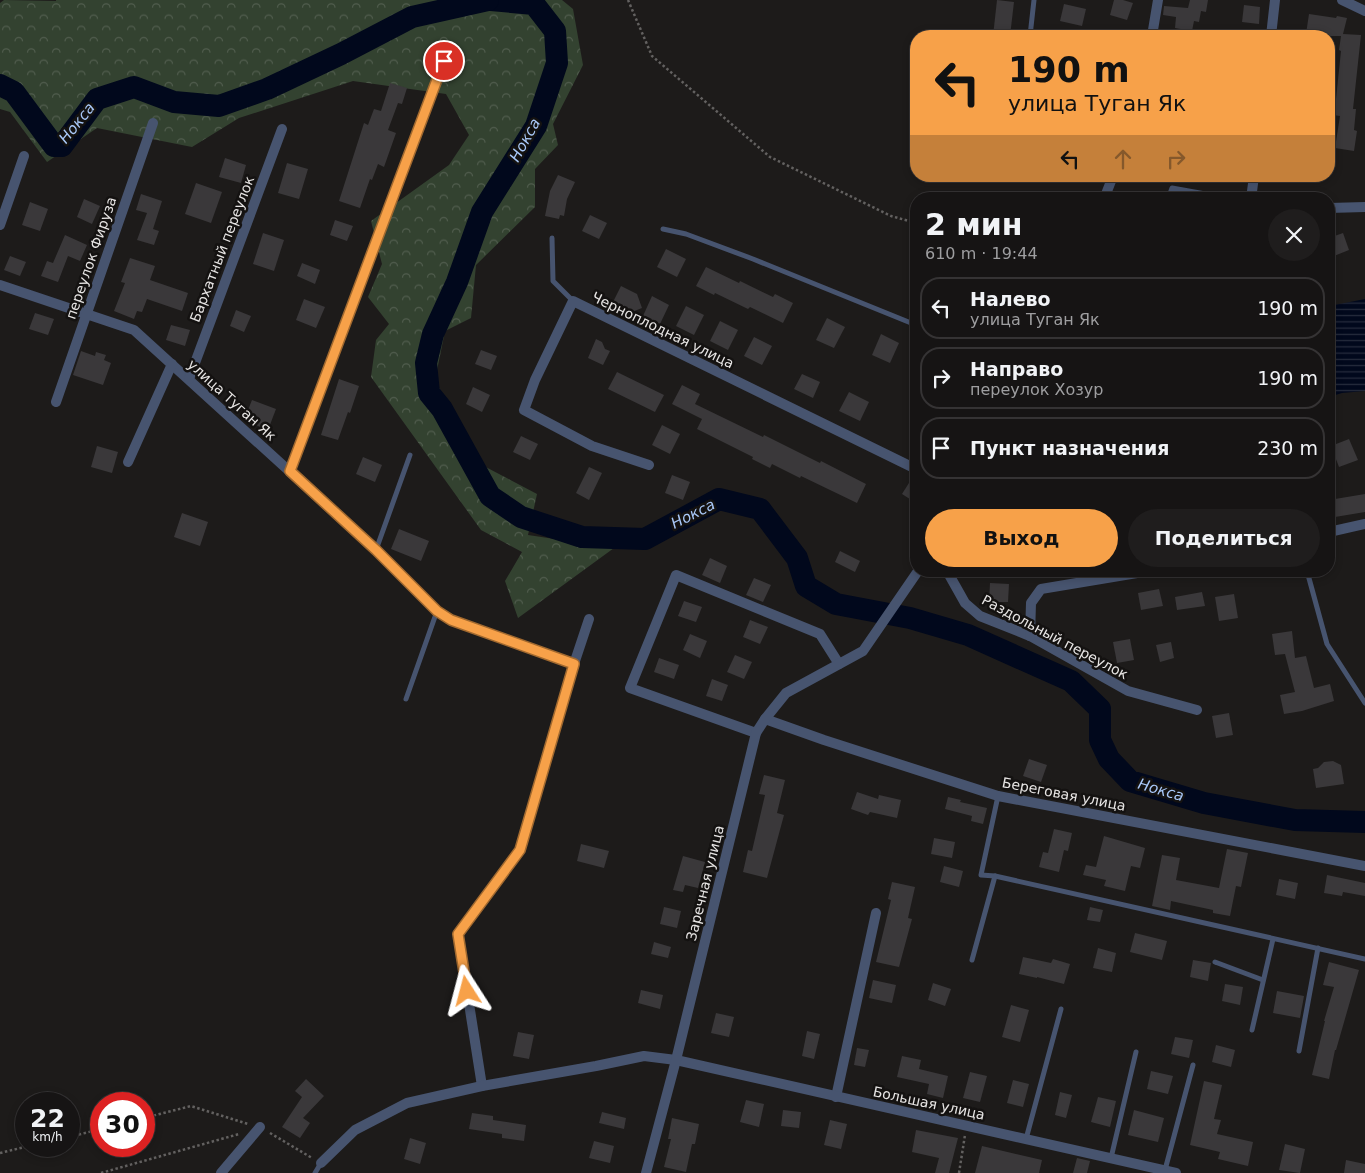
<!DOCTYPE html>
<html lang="ru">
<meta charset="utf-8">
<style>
:root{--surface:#161414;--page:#1f1d1d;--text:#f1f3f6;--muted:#9e9ea0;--line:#353334;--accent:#f7a149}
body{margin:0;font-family:"DejaVu Sans",sans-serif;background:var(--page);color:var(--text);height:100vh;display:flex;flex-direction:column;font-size:19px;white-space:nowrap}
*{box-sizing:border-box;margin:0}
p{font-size:16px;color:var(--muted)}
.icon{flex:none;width:28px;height:28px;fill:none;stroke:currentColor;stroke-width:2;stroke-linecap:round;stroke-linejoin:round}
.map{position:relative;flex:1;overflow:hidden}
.drawer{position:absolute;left:910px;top:192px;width:425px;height:385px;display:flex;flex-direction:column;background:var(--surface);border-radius:20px;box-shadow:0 2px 8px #0003,0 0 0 1px var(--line)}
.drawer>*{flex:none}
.banner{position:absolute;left:910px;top:30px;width:425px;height:152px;border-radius:20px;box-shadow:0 2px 8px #0003,0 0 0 1px var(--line);background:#f7a149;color:#111;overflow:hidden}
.speed{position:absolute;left:15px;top:1092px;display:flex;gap:10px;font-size:25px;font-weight:700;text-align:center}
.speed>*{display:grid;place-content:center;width:65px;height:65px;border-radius:50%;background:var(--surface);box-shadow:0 2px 8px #0003,0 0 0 1px var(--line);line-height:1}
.speed small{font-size:12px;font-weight:400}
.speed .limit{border:8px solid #d22;background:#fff;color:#111}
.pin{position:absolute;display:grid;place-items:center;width:42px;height:42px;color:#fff;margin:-21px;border:2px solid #fff;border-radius:50%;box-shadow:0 1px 5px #0007}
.me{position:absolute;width:55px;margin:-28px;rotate:351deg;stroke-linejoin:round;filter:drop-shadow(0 0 4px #0008)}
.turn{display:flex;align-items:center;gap:18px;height:105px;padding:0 15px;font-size:22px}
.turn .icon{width:65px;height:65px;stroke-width:2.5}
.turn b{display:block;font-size:35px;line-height:42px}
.lanes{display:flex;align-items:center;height:48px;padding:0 15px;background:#0003;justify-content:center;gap:25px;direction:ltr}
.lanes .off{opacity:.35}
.round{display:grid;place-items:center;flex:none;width:52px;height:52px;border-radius:26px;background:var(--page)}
.overview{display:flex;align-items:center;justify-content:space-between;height:85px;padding:0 15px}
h1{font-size:30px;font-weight:700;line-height:38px}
.action{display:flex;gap:10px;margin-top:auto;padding:10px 15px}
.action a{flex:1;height:58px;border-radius:30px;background:var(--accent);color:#111;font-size:20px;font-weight:700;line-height:58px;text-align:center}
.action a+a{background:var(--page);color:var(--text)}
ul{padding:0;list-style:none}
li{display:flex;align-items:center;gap:15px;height:62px;margin:0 10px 8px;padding:0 5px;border:2px solid var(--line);border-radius:20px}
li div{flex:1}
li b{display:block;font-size:19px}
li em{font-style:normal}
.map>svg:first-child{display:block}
.forest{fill:url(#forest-crowns)}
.water{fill:url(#water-rules)}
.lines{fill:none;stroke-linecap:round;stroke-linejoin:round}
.river{stroke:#01081c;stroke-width:22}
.building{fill:#3a383a}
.path{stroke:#636160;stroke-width:2.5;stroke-dasharray:2.5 2.5;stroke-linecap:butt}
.lane{stroke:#47546f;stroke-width:5}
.street{stroke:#47546f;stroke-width:10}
.route-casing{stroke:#a1692f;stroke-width:12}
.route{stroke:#f7a149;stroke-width:9}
.labels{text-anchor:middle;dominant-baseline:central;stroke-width:5;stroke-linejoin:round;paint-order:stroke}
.street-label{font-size:14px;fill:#e7e5e4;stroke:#141211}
.water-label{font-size:15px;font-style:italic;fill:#a9c8f8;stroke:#141211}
</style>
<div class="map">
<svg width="1365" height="1173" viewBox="0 0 1365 1173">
<defs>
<pattern id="forest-crowns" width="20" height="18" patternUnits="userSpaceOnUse" patternTransform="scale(1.25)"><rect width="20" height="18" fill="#334230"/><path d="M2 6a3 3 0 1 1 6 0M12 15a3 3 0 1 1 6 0" fill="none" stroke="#515d4e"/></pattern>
<pattern id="water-rules" width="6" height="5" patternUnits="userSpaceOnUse" patternTransform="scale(1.25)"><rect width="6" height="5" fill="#01081c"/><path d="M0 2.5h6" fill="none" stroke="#262c3d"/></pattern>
</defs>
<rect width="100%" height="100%" fill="#1d1b1a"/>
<!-- forest -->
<polygon class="forest" points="4,0 56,1 56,0 562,0 573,9 583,65 553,124 558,145 535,169 535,207 476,265 471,318 445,331 435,380 478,463 537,494 528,535 614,548 518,618 505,581 522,552 481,530 371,377 376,340 389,324 368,297 382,264 371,221 449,165 469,135 446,94 353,81 239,118 192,147 97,128 47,162 10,112 0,109 0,3"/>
<!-- water -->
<polygon class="water" points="1365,299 1365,391 1342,393 1329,397 1329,306"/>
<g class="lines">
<!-- river -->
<g class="river">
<polyline points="491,0 534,4 555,31 557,63 536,126 482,212 457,282 433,334 426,363 429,393 442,409 490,496 521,517 582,537 645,539 719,499 760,509 797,558 806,586 836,604 910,618 968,635 1071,681 1100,709 1100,740 1109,759 1130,781 1204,803 1295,820 1365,822"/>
<polyline points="0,85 14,92 54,146 62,146 97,99 134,87 174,102 219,106 267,89 341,54 412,17 488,0"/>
</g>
</g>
<!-- building -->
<g class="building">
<polygon points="997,0 1014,2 1010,36 993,36"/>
<polygon points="1114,0 1123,0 1133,3 1127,20 1110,15"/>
<polygon points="1190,0 1208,0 1206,12 1201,11 1199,22 1194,21 1192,31 1175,28 1176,17 1163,15 1164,6 1188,8"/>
<polygon points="1064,4 1086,9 1082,26 1060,21"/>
<polygon points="1244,5 1260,7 1259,24 1242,22"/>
<polygon points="1309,14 1336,18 1337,16 1347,18 1343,34 1361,35 1353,109 1356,109 1354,130 1357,131 1354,151 1335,148 1340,116 1333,115 1334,99 1336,99 1341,51 1339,50 1341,36 1320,36 1306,34"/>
<polygon points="390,83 407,88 402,104 398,103 388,130 396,133 384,167 378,164 372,180 370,179 360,208 339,201 364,123 368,125 374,109 381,111"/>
<polygon points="225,158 246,165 241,183 219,177"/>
<polygon points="287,163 308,169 299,199 278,193"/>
<polygon points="558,175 575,182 567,199 564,216 560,215 559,219 545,216 550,191"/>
<polygon points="196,183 222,192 211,223 185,214"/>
<polygon points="141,194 162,201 153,229 159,231 154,245 137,240 147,213 136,210"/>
<polygon points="84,199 100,206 92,224 77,217"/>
<polygon points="30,202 48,209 40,231 22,225"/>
<polygon points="590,215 607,223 599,239 582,231"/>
<polygon points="335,220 353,226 347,241 330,235"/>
<polygon points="263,233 284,240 274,271 253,264"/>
<polygon points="1343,233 1349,250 1329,258 1329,238"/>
<polygon points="65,235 87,245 80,261 68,256 58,282 41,276 47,261 53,263"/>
<polygon points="666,249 686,259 677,277 657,267"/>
<polygon points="10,256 26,262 20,276 4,270"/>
<polygon points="130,258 155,266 150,280 188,293 182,311 147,299 142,312 137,311 134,319 114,311 125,283 121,282"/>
<polygon points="302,263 320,270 315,284 297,276"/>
<polygon points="706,267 739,283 740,281 773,297 775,294 793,303 783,323 750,307 748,309 715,293 714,295 696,286"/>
<polygon points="621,286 637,294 642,308 627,314 611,306"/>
<polygon points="652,296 669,305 660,324 643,316"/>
<polygon points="304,299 325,307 316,328 296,320"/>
<polygon points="686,306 704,315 694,335 676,326"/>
<polygon points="236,310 251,316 244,332 230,326"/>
<polygon points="35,313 54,319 48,335 29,329"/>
<polygon points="827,318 845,327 834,348 816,340"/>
<polygon points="720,321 738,330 728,350 710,341"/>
<polygon points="171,325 190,330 185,346 166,340"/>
<polygon points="881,334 899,343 890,363 872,355"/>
<polygon points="754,337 772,346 762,365 744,356"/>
<polygon points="596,339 602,342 605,349 610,351 603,365 588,358"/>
<polygon points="481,350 497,356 491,370 475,364"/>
<polygon points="81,351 95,356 96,352 106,355 104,360 111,363 103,385 73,375"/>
<polygon points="617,372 664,395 655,412 608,389"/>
<polygon points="802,374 820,382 813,398 794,389"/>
<polygon points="339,379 359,386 350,413 348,412 338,440 321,435"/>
<polygon points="682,385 700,394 695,404 763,437 764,435 820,463 821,461 866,484 857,503 801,476 800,478 772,464 770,468 752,459 753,457 697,429 702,419 672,404"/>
<polygon points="473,387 490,395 482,412 466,404"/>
<polygon points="849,392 869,402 860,421 839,411"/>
<polygon points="252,400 276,409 268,430 244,420"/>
<polygon points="662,425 680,434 670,454 652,445"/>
<polygon points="521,436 538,444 530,460 513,452"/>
<polygon points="1349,439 1358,460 1339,467 1331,446"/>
<polygon points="97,446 118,452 112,473 91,467"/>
<polygon points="363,457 382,465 375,482 356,474"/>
<polygon points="589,467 602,473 589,500 576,493"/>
<polygon points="672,475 690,482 683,500 665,493"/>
<polygon points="914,475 916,476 916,503 902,494"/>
<polygon points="1365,494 1365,512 1329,518 1329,500"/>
<polygon points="182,513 208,522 200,546 174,537"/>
<polygon points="399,529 429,541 421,561 391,549"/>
<polygon points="840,551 860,561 855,572 835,562"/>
<polygon points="710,558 727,566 720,583 702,575"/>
<polygon points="754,578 771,585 763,602 746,595"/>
<polygon points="990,583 1009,584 1008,602 989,602"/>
<polygon points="1159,589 1163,606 1141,610 1138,593"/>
<polygon points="1202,592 1205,606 1177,610 1175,597"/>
<polygon points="1234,594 1238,618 1219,621 1215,597"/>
<polygon points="684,601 702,607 696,622 678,616"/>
<polygon points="750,620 768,627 760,644 743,637"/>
<polygon points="1292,631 1295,658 1306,656 1314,688 1330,684 1334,701 1302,711 1284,714 1280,695 1295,692 1285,654 1275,655 1272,634"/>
<polygon points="690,634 707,641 700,658 683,650"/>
<polygon points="1130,639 1134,660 1117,663 1113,642"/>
<polygon points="1171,642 1174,658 1160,662 1156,645"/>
<polygon points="735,655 752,662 744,679 727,672"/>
<polygon points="659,658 679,665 674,679 654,672"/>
<polygon points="712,679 728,685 722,701 706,696"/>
<polygon points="1229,713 1233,735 1216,738 1212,716"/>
<polygon points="1029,759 1047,765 1041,782 1023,776"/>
<polygon points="1333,761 1341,765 1344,784 1316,788 1313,769 1318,768 1324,762"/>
<polygon points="764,775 785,780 777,813 784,815 767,878 743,872 748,850 752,851 765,795 759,794"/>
<polygon points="857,792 878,799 879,795 901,800 897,818 870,812 868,815 851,809"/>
<polygon points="948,797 961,800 960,802 987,808 983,824 971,821 972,816 945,809"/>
<polygon points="1054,829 1072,833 1068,851 1064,850 1059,872 1039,867 1043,852 1048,853"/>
<polygon points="1104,836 1145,848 1140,868 1131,866 1125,891 1104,886 1106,880 1083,875 1086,865 1096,867"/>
<polygon points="934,838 955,842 952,858 931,854"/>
<polygon points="581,844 609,851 604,868 577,861"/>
<polygon points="1227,849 1248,853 1241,887 1236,886 1230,916 1213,913 1213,910 1171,901 1170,910 1152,906 1162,855 1180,858 1176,880 1219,888"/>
<polygon points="683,856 705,862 698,888 685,885 683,892 673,890"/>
<polygon points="944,866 963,871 959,887 940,882"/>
<polygon points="1327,875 1365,883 1365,896 1343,892 1342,896 1324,893"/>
<polygon points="1279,879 1298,883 1295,899 1276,895"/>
<polygon points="892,882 915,887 908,918 912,919 899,967 876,962 891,900 888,899"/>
<polygon points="664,907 681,911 677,928 660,924"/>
<polygon points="1090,907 1103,910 1100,922 1087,920"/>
<polygon points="1135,933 1167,941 1162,960 1130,952"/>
<polygon points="654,942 671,947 668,958 651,954"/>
<polygon points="1098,948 1116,953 1112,972 1093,968"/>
<polygon points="1023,957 1051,963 1053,959 1070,964 1064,984 1037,977 1037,978 1019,974"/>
<polygon points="1193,960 1211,963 1208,981 1190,977"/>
<polygon points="1329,962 1359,970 1336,1050 1335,1050 1329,1079 1312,1075 1325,1021 1324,1021 1334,987 1323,985"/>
<polygon points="873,980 896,985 892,1003 869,998"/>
<polygon points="933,983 951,989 945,1006 928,1000"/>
<polygon points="1225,984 1243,987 1240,1005 1222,1001"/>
<polygon points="641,990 663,995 660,1009 638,1003"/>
<polygon points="1277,991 1304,996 1300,1018 1273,1013"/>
<polygon points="1011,1005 1029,1010 1020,1042 1002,1037"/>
<polygon points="716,1013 734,1017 729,1037 711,1033"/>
<polygon points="807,1031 820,1034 814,1059 802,1056"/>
<polygon points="518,1032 534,1035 529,1059 513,1056"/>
<polygon points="1175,1037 1193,1040 1189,1058 1171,1054"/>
<polygon points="1216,1045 1235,1050 1231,1067 1212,1062"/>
<polygon points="857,1048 869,1050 865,1067 854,1065"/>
<polygon points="902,1056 921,1060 919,1069 948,1076 943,1098 927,1094 929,1084 897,1077"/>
<polygon points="1151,1071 1173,1076 1168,1094 1147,1089"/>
<polygon points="970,1072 987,1076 980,1102 963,1098"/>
<polygon points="306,1079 324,1096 303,1118 310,1123 300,1138 282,1127 302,1097 295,1091"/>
<polygon points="1013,1080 1029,1084 1023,1107 1007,1103"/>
<polygon points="1204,1081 1222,1085 1214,1119 1221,1120 1217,1134 1253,1142 1248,1166 1218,1159 1220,1152 1190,1145"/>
<polygon points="1060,1092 1072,1095 1066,1118 1055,1115"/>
<polygon points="1098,1097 1116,1101 1110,1127 1091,1122"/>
<polygon points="746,1100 764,1104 759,1127 740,1122"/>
<polygon points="783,1110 801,1112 799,1128 781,1126"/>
<polygon points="1134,1110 1164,1118 1158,1142 1128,1135"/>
<polygon points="602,1112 626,1118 624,1129 599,1123"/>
<polygon points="472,1113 493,1116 493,1120 526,1125 524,1141 502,1138 502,1134 469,1129"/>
<polygon points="672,1118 699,1124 695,1144 692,1144 686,1172 664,1167 671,1139 668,1139"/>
<polygon points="830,1120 847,1124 841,1149 824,1145"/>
<polygon points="916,1130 958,1138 949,1173 935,1173 939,1158 912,1152"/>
<polygon points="410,1138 426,1143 420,1164 404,1159"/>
<polygon points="594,1141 614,1146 610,1163 589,1158"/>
<polygon points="1285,1144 1305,1149 1300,1173 1279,1170"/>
<polygon points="982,1146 1042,1160 1039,1173 975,1173"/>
<polygon points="1077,1158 1090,1161 1087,1173 1073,1173"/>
<polygon points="1346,1160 1365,1164 1365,1173 1344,1173"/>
</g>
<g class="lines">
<!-- path -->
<g class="path">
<polyline points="628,0 652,56 770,157 891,216 916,223"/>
<polyline points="144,1118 191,1106 248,1124"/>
<polyline points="270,1133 312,1158"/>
<polyline points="69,1137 101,1129"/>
<polyline points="0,1153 29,1146"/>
<polyline points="101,1173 239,1134"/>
<polyline points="959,1173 965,1135"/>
</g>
<!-- lane -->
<g class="lane">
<polyline points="1030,36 1034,0"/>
<polyline points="1168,199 1172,188 1222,197 1223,199"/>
<polyline points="663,229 686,234 753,259 916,325"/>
<polyline points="552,238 553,281 573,301"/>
<polyline points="376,550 410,455"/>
<polyline points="1307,571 1327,644 1365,703"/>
<polyline points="406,699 437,611"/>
<polyline points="998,796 981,875 995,876 1365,959"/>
<polyline points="972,960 995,876"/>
<polyline points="1215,962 1263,980"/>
<polyline points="1252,1030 1273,939"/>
<polyline points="1299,1051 1318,948"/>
<polyline points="1026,1139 1061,1009"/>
<polyline points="1111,1158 1136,1052"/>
<polyline points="1165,1170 1193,1065"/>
<polyline points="315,1173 321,1163"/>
</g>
<!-- street -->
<g class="street">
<polyline points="1342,0 1365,11"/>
<polyline points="1152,36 1158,0"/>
<polyline points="1271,36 1275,0"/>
<polyline points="1104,199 1113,176"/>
<polyline points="1251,199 1254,176"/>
<polyline points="1329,208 1365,207"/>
<polyline points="0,225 24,156"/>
<polyline points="0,285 134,330 376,550 437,611 451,620 574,664"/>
<polyline points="189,379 282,129"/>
<polyline points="56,402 153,123"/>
<polyline points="128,462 172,364"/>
<polyline points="649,465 592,446 524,410 535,380 573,301 916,469"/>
<polyline points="290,471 444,61"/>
<polyline points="1329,532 1365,524"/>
<polyline points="947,571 965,603 980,616 1030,636 1128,691 1197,710"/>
<polyline points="1030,636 1031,603 1041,589 1149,571"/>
<polyline points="765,719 824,740 998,796 1365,866"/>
<polyline points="756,733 630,688 676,575 820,634 839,664"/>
<polyline points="482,1086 458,934 520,850 574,664 589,619"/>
<polyline points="836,1097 876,913"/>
<polyline points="321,1163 355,1130 407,1103 482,1086 596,1066 644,1056 676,1060 1176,1173"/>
<polyline points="221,1173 260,1127"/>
<polyline points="646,1173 676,1060 756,733 765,719 786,693 863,651 918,571"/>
</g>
</g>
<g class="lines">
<!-- route casing -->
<g class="route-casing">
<polyline id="route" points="444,61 290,471 376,550 437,611 451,620 574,664 520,850 458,934 467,991"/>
</g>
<!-- route -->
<use href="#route" class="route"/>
</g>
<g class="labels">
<!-- street labels -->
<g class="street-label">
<text transform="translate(222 249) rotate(-69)">Бархатный переулок</text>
<text transform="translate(91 258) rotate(-71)">переулок Фируза</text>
<text transform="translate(663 330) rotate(26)">Черноплодная улица</text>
<text transform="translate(232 400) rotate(42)">улица Туган Як</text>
<text transform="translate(1055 637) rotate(28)">Раздольный переулок</text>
<text transform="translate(1064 794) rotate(11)">Береговая улица</text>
<text transform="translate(705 883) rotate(-76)">Заречная улица</text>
<text transform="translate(929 1103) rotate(12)">Большая улица</text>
</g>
<!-- water labels -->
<g class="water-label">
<text transform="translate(77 123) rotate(-51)">Нокса</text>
<text transform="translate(525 140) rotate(-61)">Нокса</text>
<text transform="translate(693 514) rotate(-27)">Нокса</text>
<text transform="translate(1161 790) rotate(16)">Нокса</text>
</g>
</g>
</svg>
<div class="speed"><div>22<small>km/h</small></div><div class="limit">30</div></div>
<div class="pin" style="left:444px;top:61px;background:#d93025"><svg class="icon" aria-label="arrive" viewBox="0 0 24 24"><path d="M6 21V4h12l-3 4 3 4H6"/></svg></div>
<svg class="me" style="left:467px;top:991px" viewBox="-20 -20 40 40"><path d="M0-17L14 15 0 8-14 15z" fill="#f7a149" stroke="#fff" stroke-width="4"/></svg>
<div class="banner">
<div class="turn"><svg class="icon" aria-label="left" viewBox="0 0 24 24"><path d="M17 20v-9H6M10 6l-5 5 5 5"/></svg><div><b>190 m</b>улица Туган Як</div></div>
<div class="lanes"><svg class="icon" aria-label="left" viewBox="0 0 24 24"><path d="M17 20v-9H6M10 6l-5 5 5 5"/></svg><svg class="icon off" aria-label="ahead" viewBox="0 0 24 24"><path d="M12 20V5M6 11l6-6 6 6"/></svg><svg class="icon off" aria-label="right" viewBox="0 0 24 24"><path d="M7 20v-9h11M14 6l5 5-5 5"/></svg></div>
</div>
<section class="drawer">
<div class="overview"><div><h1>2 мин</h1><p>610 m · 19:44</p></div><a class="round"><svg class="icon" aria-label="close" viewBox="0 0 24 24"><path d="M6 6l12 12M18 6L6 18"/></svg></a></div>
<ul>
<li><svg class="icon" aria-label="left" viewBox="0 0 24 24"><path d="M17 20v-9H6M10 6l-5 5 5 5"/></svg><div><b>Налево</b><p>улица Туган Як</p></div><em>190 m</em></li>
<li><svg class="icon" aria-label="right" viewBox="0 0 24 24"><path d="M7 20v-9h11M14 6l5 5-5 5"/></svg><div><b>Направо</b><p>переулок Хозур</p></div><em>190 m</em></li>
<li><svg class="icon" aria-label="arrive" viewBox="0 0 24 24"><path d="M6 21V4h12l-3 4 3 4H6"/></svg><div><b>Пункт назначения</b></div><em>230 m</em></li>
</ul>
<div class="action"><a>Выход</a><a>Поделиться</a></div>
</section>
</div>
